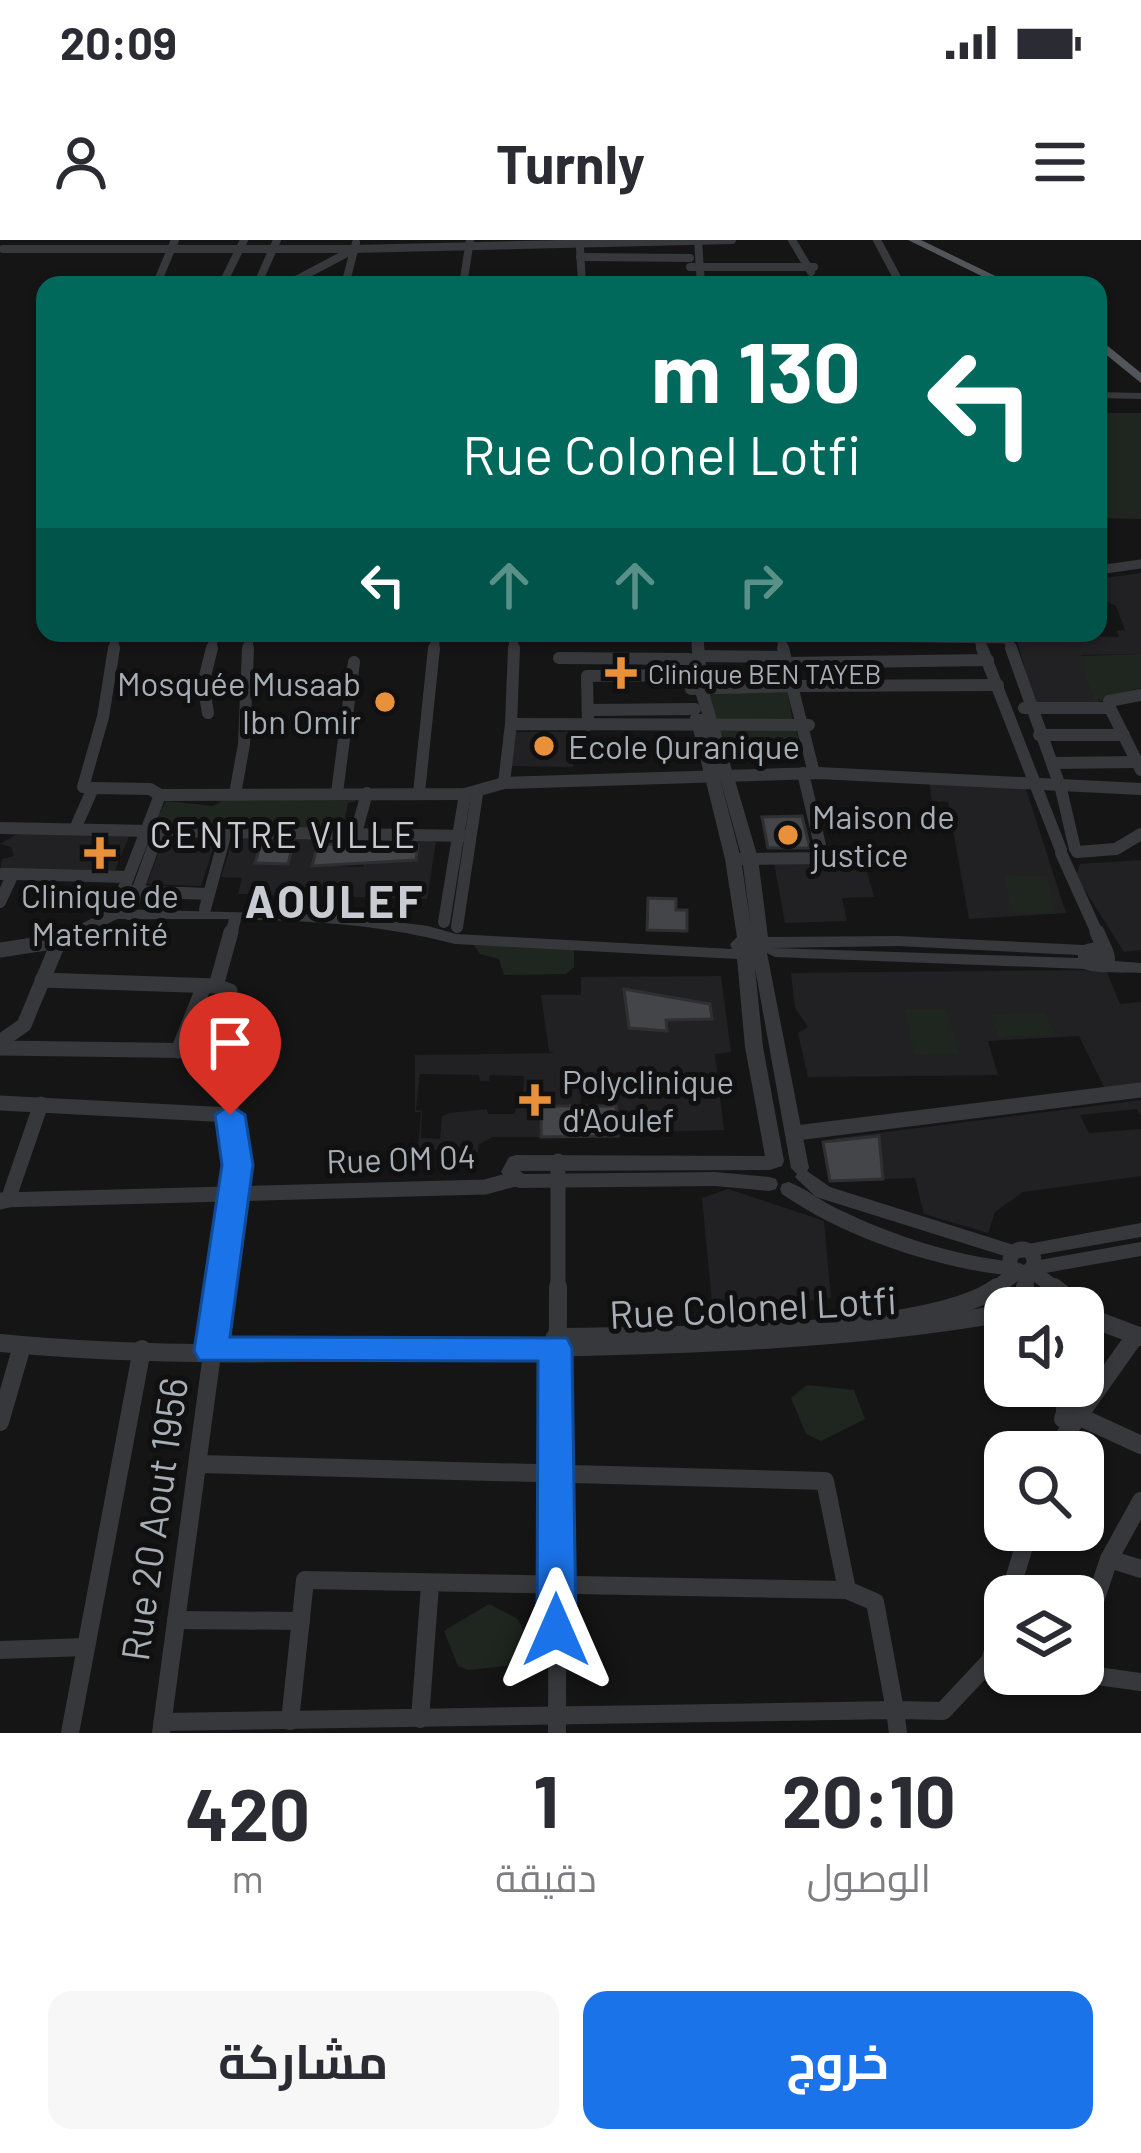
<!DOCTYPE html>
<html lang="ar">
<meta charset="utf-8">
<style>
:root{--surface:#fff;--page:#f7f7f7;--text:#2b2b33;--muted:#7c7c81;--accent:#1a73e8}
body{margin:0;font-family:Barlow,Cairo,sans-serif;background:var(--page);color:var(--text);direction:rtl;height:100vh;display:flex;flex-direction:column;font-size:45px;white-space:nowrap}
*{box-sizing:border-box;margin:0}
p{font-size:39px;color:var(--muted)}
.icon{flex:none;width:66px;height:66px;fill:none;stroke:currentColor;stroke-width:2;stroke-linecap:round;stroke-linejoin:round}
.map{position:relative;height:1493px;overflow:hidden;direction:ltr}
.panel{display:flex;flex-direction:column;background:var(--surface);flex:1}
.panel>*{flex:none}
.banner{position:absolute;left:36px;top:36px;width:1071px;height:366px;border-radius:24px;box-shadow:0 3px 9px #0004;direction:rtl;background:#00695c;color:#fff;overflow:hidden}
.tools{position:absolute;left:984px;top:1047px;display:grid;gap:24px}
.tools a{display:grid;place-items:center;width:120px;height:120px;border-radius:24px;background:var(--surface);box-shadow:0 3px 9px #0004;font-size:60px}
.pin{position:absolute;display:grid;place-items:center;width:102px;height:102px;color:#fff;margin:-123px -51px;border-radius:50% 50% 50% 0;rotate:-45deg;box-shadow:0 0 12px #0007}
.pin .icon{rotate:45deg}
.me{position:absolute;width:132px;margin:-66px;rotate:0deg;stroke-linejoin:round;filter:drop-shadow(0 0 9px #0008)}
.turn{display:flex;align-items:center;gap:42px;height:252px;padding:0 48px;font-size:54px}
.turn .icon{width:156px;height:156px;stroke-width:2.5}
.turn b{display:block;font-size:84px;line-height:102px}
.lanes{display:flex;align-items:center;height:114px;padding:0 48px;background:#0003;justify-content:center;gap:60px;direction:ltr}
.lanes .off{opacity:.35}
.eta{display:flex;justify-content:space-evenly;align-items:center;height:204px;text-align:center}
.eta b{font-size:72px;font-weight:700;line-height:84px}
.cta{display:flex;gap:24px;margin-top:auto;padding:24px 48px}
.cta a{flex:1;height:138px;border-radius:24px;background:var(--accent);color:#fff;font-size:48px;font-weight:700;line-height:138px;text-align:center}
.cta a+a{background:var(--page);color:var(--text)}
.status{display:flex;justify-content:space-between;align-items:center;height:84px;padding:0 60px;background:var(--surface);direction:ltr}
.status svg{height:33px;fill:currentColor}
header{display:flex;justify-content:space-between;align-items:center;height:156px;padding:0 48px;background:var(--surface);font-size:54px;font-weight:700}
.map>svg:first-child{display:block}
.built{fill:#212123;fill-rule:evenodd}
.green{fill:#1f261f}
.building{fill:#444549;stroke:#2f2f32;stroke-width:3}
.lines{fill:none;stroke-linecap:round;stroke-linejoin:round}
.minor-far4{stroke:#36383b;stroke-width:8}
.minor-far3{stroke:#36383b;stroke-width:9}
.minor-far2{stroke:#36383b;stroke-width:12}
.minor-far1{stroke:#36383b;stroke-width:15}
.minor{stroke:#36383b;stroke-width:18}
.tertiary{fill:#36383b;fill-rule:evenodd}
.primary{fill:#52555a;fill-rule:evenodd}
.route{fill:#1a73e8;stroke:#114b97;stroke-width:3}
.poi-dot{fill:#e9913a;stroke:#101011;stroke-width:4.5}
.labels{text-anchor:middle;dominant-baseline:central;stroke-width:10;stroke-linejoin:round;paint-order:stroke}
.far-poi-label{font-size:27px;fill:#a7aeb6;stroke:#101011;text-anchor:start}
.poi-label{font-size:33px;fill:#a7aeb6;stroke:#101011;text-anchor:start}
.street-label{font-size:33px;fill:#a7aeb6;stroke:#101011}
.neighbourhood-label{font-size:36px;letter-spacing:3px;fill:#c8ccd2;stroke:#101011}
.near-street-label{font-size:39px;fill:#a7aeb6;stroke:#101011}
.district-label{font-size:45px;font-weight:bold;letter-spacing:3px;fill:#c8ccd2;stroke:#101011}
</style>
<div class="status"><b>20:09</b><svg viewBox="0 0 49 12"><path d="M0 12V9h3v3zM5 12V6h3v6zM10 12V3h3v9zM15 12V0h3v12zM26 1h20v11H26zM47 4h2v5h-2z"/></svg></div>
<header><svg class="icon" aria-label="menu" viewBox="0 0 24 24"><path d="M4 6h16M4 12h16M4 18h16"/></svg>Turnly<svg class="icon" aria-label="person" viewBox="0 0 24 24"><circle cx="12" cy="8" r="4"/><path d="M4 21q1-7 8-7t8 7"/></svg></header>
<div class="map">
<svg width="1141" height="1493" viewBox="0 0 1141 1493">
<rect width="100%" height="100%" fill="#151516"/>
<!-- built -->
<g class="built">
<polygon points="1141,333 1141,414 1081,415 1094,459 1141,451 1081,466 1035,465 1015,393 1119,397 1117,391 1125,390 1116,366 1098,357 1098,339"/>
<polygon points="516,492 575,492 573,527 511,526"/>
<polygon points="929,541 1026,549 1066,673 969,679 948,562 932,561"/>
<polygon points="1,590 130,594 113,635 0,632 2,619 14,616 11,607 0,604 19,593"/>
<path d="M234,595L431,600L436,602L427,659L238,654L242,638L221,637ZM320,599L369,600L363,627L313,625Z"/>
<polygon points="164,597 190,602 216,599 201,646 147,644"/>
<polygon points="1141,620 1141,710 1124,712 1076,636 1080,624"/>
<polygon points="774,623 865,624 874,657 842,658 847,681 785,683"/>
<polygon points="1106,730 1120,764 1141,762 1141,845 1105,849 1079,796 988,801 998,835 808,837 798,793 808,787 795,768 791,733"/>
<path d="M721,736L731,812L715,814L724,890L617,893L615,837H582L580,866L541,867V897H493L479,904L478,912L418,909L421,872H415V815L554,813L549,811L541,755H581V737ZM624,749L710,764L712,779L666,774L667,790L629,788ZM420,834L479,835L480,841H489L490,835L524,836L523,854H516L515,874H488L487,869L450,873L442,876L440,899L421,898L422,871L416,870Z"/>
<polygon points="1141,860 1141,876 1137,869 1080,875 1089,893 1141,889 1141,936 1023,952 995,972 988,993 924,974 915,938 883,939 879,897 822,900"/>
<polygon points="728,949 824,981 831,1058 713,1073 702,958"/>
</g>
<!-- green -->
<g class="green">
<polygon points="1098,173 1141,173 1141,279 1098,278"/>
<polygon points="1141,414 1141,448 1094,460 1080,416"/>
<polygon points="783,450 787,450 793,482 716,482 708,455"/>
<polygon points="795,487 803,515 731,512 729,517 719,490"/>
<polygon points="166,561 213,566 222,561 356,561 348,563 343,587 349,588 152,588"/>
<polygon points="1004,635 1047,636 1056,674 1012,672"/>
<polygon points="474,705 574,709 574,727 566,734 504,735 499,719 480,714"/>
<polygon points="904,769 946,769 959,814 915,815"/>
<polygon points="1046,773 1055,795 998,797 990,774"/>
<polygon points="807,1145 854,1150 865,1179 821,1201 806,1194 791,1158"/>
<polygon points="489,1364 518,1379 525,1393 515,1425 469,1430 458,1426 444,1391"/>
</g>
<!-- building -->
<g class="building">
<polygon points="802,576 810,608 768,608 762,577"/>
<polygon points="261,603 293,604 288,624 255,623"/>
<polygon points="318,604 418,606 416,620 312,626"/>
<polygon points="648,658 676,659 676,670 687,670 687,691 647,690"/>
<polygon points="624,749 710,764 712,779 666,780 667,791 629,788"/>
<polygon points="541,866 616,866 618,896 541,897"/>
<polygon points="879,896 883,939 830,941 823,902"/>
</g>
<g class="lines">
<!-- minor-far4 -->
<g class="minor-far4">
<polyline points="175,0 157,43 499,45"/>
<polyline points="792,0 811,32"/>
<polyline points="877,0 901,45"/>
<polyline points="580,8 582,45"/>
<polyline points="3,9 354,9 732,0"/>
<polyline points="580,17 690,18"/>
<polyline points="690,27 814,27"/>
<polyline points="294,41 349,12"/>
<polyline points="692,41 821,41"/>
<polyline points="222,45 244,0"/>
<polyline points="257,45 277,0"/>
<polyline points="345,45 356,3"/>
<polyline points="463,45 470,0"/>
</g>
<!-- minor-far3 -->
<g class="minor-far3">
<polyline points="1098,330 1141,324"/>
<polyline points="780,393 784,411"/>
<polyline points="976,393 983,411"/>
<polyline points="1006,393 1012,411"/>
<polyline points="687,395 1007,399"/>
<polyline points="113,411 116,393"/>
<polyline points="211,411 215,393"/>
<polyline points="248,411 249,393"/>
<polyline points="434,411 436,393"/>
<polyline points="513,411 514,393"/>
</g>
<!-- minor-far2 -->
<g class="minor-far2">
<polyline points="982,408 1061,610"/>
<polyline points="1011,408 1061,549 1075,609"/>
<polyline points="698,416 783,417"/>
<polyline points="559,418 689,419"/>
<polyline points="785,423 988,420"/>
<polyline points="691,449 792,446 783,408"/>
<polyline points="1024,468 1110,468 1141,530"/>
<polyline points="1110,468 1109,461 1141,455"/>
<polyline points="588,470 695,469"/>
<polyline points="208,473 203,444 212,408"/>
<polyline points="511,484 514,408"/>
<polyline points="588,485 587,436 699,435"/>
<polyline points="1039,495 1124,495"/>
<polyline points="1052,523 1137,522"/>
<polyline points="814,533 792,446 998,445"/>
<polyline points="504,543 511,484 809,485"/>
<polyline points="93,548 83,547 103,477 114,408"/>
<polyline points="337,553 354,422"/>
<polyline points="419,553 434,408"/>
<polyline points="235,554 244,504 248,408"/>
<polyline points="0,588 151,591"/>
<polyline points="75,589 93,548 150,549 160,555 465,554 504,543 818,533 1141,549"/>
<polyline points="356,593 367,553"/>
<polyline points="1077,612 1116,609 1141,594"/>
<polyline points="1061,613 1098,695"/>
<polyline points="733,619 823,618 803,533"/>
<polyline points="0,634 13,634 0,662"/>
<polyline points="13,634 128,637"/>
<polyline points="130,651 209,654"/>
<polyline points="205,669 226,592"/>
<polyline points="129,674 159,591 470,596"/>
<polyline points="444,682 465,554"/>
<polyline points="457,687 477,554"/>
<polyline points="72,695 114,674 160,555"/>
<polyline points="231,695 235,679"/>
</g>
<!-- minor-far1 -->
<g class="minor-far1">
<polyline points="1097,692 1106,712"/>
<polyline points="0,710 59,701"/>
<polyline points="42,740 216,746"/>
<polyline points="0,802 24,785 59,701 78,692"/>
<polyline points="0,808 218,811"/>
<polyline points="178,811 204,746"/>
<polyline points="0,863 230,875"/>
<polyline points="796,893 1141,850"/>
<polyline points="0,960 485,947 515,939"/>
<polyline points="0,962 8,960 41,864"/>
<circle cx="1022" cy="1021" r="12"/>
<polyline points="1031,1030 1057,1050"/>
<polyline points="221,1050 238,925 230,875 239,811 218,811 230,751 216,746 231,692"/>
<polyline points="558,1050 558,921"/>
<polyline points="993,1050 1019,1031"/>
<polyline points="1025,1050 1028,1031"/>
</g>
<!-- minor -->
<g class="minor">
<polyline points="1054,1047 1081,1068"/>
<polyline points="1022,1068 1025,1047"/>
<polyline points="1083,1075 1141,1097"/>
<path d="M555,1097C650,1095 926,1099 997,1047"/>
<path d="M0,1103C165,1119 329,1113 494,1109C666,1105 835,1103 1005,1073"/>
<polyline points="1083,1111 1093,1076"/>
<polyline points="1065,1170 1141,1205"/>
<polyline points="1063,1179 1073,1146"/>
<polyline points="0,1182 22,1106"/>
<polyline points="1053,1212 1136,1095"/>
<polyline points="201,1224 825,1241 847,1350"/>
<polyline points="1109,1319 1141,1329"/>
<polyline points="1009,1356 1029,1290"/>
<polyline points="176,1380 301,1381"/>
<polyline points="1083,1397 1109,1319 1141,1261"/>
<polyline points="0,1410 86,1407"/>
<polyline points="990,1421 1005,1369"/>
<polyline points="1083,1434 1141,1442"/>
<polyline points="420,1479 430,1345"/>
<polyline points="290,1481 305,1340 847,1350 875,1362 895,1470 943,1471 990,1421 1005,1423"/>
<polyline points="163,1482 895,1470 898,1493"/>
<polyline points="70,1493 142,1109"/>
<polyline points="161,1493 221,1047"/>
<polyline points="557,1493 558,1047"/>
</g>
<!-- tertiary -->
<g class="tertiary">
<polygon points="694,0 702,0 705,45 697,45"/>
<polygon points="1098,152 1141,153 1141,159 1098,158"/>
<path d="M691,393H703L708,449L758,618L768,697L898,696L1084,705C1099,699 1116,702 1115,721L1141,723V733C1125,732 1096,734 1084,729L775,717L767,713L809,928L807,931L830,947L1017,1006L1141,983V997L1014,1019L816,957L795,937L797,934L791,928L755,728L763,807L784,921L782,926L770,930L520,931L524,934L715,932L769,937L776,939L778,944L776,949L769,951L715,946L520,948L513,946L501,932L509,917L516,915L765,916L745,807L737,719L455,704C345,674 227,680 114,679L106,674L114,669L342,675L428,686L456,694L732,709L730,704L737,697L725,619L690,477L692,474H702L694,449ZM718,531L742,618L751,687L741,619ZM898,706L1078,715V718L773,708Z"/>
<path d="M789,942C807,949 822,962 840,970C894,996 955,1016 1015,1022L1022,1024L1024,1028L1027,1023L1034,1021L1141,1002V1016L1034,1035L1027,1033L1025,1029L1022,1034L1015,1036C939,1029 845,998 782,954L780,949L782,944Z"/>
</g>
<!-- primary -->
<g class="primary">
<polygon points="908,0 921,0 1014,45 1000,45"/>
<polygon points="1098,98 1141,133 1141,143 1098,108"/>
</g>
</g>
<!-- route -->
<polygon class="route" points="230,865 245,875 253,925 230,1097 567,1098 572,1108 576,1390 570,1402 556,1408 542,1402 537,1390 538,1121 199,1120 194,1111 222,925 215,875"/>
<!-- markers -->
<g class="poi-dot">
<path d="M615 415h12v12h12v12h-12v12h-12v-12h-12v-12h12z"/>
<circle cx="385" cy="462" r="12"/>
<circle cx="544" cy="506" r="12"/>
<circle cx="788" cy="595" r="12"/>
<path d="M94 595h12v12h12v12h-12v12h-12v-12h-12v-12h12z"/>
<path d="M529 842h12v12h12v12h-12v12h-12v-12h-12v-12h12z"/>
</g>
<g class="labels">
<!-- far-poi labels -->
<g class="far-poi-label">
<text x="648" y="433">Clinique BEN TAYEB</text>
</g>
<!-- poi labels -->
<g class="poi-label">
<text x="361" y="443" text-anchor="end">Mosquée Musaab<tspan x="361" dy="38">Ibn Omir</tspan></text>
<text x="568" y="506">Ecole Quranique</text>
<text x="812" y="576">Maison de<tspan x="812" dy="38">justice</tspan></text>
<text x="100" y="655" text-anchor="middle">Clinique de<tspan x="100" dy="38">Maternité</tspan></text>
<text x="562" y="841">Polyclinique<tspan x="562" dy="38">d'Aoulef</tspan></text>
</g>
<!-- street labels -->
<g class="street-label">
<text transform="translate(401 918) rotate(-2)">Rue OM 04</text>
</g>
<!-- neighbourhood labels -->
<g class="neighbourhood-label">
<text x="284" y="593">CENTRE VILLE</text>
</g>
<!-- near-street labels -->
<g class="near-street-label">
<text transform="translate(753 1066) rotate(-3)">Rue Colonel Lotfi</text>
<text transform="translate(153 1279) rotate(-82)">Rue 20 Aout 1956</text>
</g>
<!-- district labels -->
<g class="district-label">
<text x="335" y="660">AOULEF</text>
</g>
</g>
</svg>
<div class="tools">
<a><svg class="icon" aria-label="sound" viewBox="0 0 24 24"><path d="M4 9h4l5-4v14l-5-4H4zM17 9q2 3 0 6"/></svg></a>
<a><svg class="icon" aria-label="search" viewBox="0 0 24 24"><circle cx="10" cy="10" r="6"/><path d="M15 15l6 6"/></svg></a>
<a><svg class="icon" aria-label="layers" viewBox="0 0 24 24"><path d="M12 4l9 5-9 5-9-5zM3 14l9 5 9-5"/></svg></a>
</div>
<div class="pin" style="left:230px;top:875px;background:#d93025"><svg class="icon" aria-label="arrive" viewBox="0 0 24 24"><path d="M6 21V4h12l-3 4 3 4H6"/></svg></div>
<svg class="me" style="left:556px;top:1390px" viewBox="-20 -20 40 40"><path d="M0-17L14 15 0 8-14 15z" fill="#1a73e8" stroke="#fff" stroke-width="4"/></svg>
<div class="banner">
<div class="turn"><svg class="icon" aria-label="left" viewBox="0 0 24 24"><path d="M17 20v-9H6M10 6l-5 5 5 5"/></svg><div><b>130 m</b>Rue Colonel Lotfi</div></div>
<div class="lanes"><svg class="icon" aria-label="left" viewBox="0 0 24 24"><path d="M17 20v-9H6M10 6l-5 5 5 5"/></svg><svg class="icon off" aria-label="ahead" viewBox="0 0 24 24"><path d="M12 20V5M6 11l6-6 6 6"/></svg><svg class="icon off" aria-label="ahead" viewBox="0 0 24 24"><path d="M12 20V5M6 11l6-6 6 6"/></svg><svg class="icon off" aria-label="right" viewBox="0 0 24 24"><path d="M7 20v-9h11M14 6l5 5-5 5"/></svg></div>
</div>
</div>
<section class="panel">
<div class="eta">
<div><b>20:10</b><p>الوصول</p></div>
<div><b>1</b><p>دقيقة</p></div>
<div><b>420</b><p>m</p></div>
</div>
<div class="cta"><a>خروج</a><a>مشاركة</a></div>
</section>
